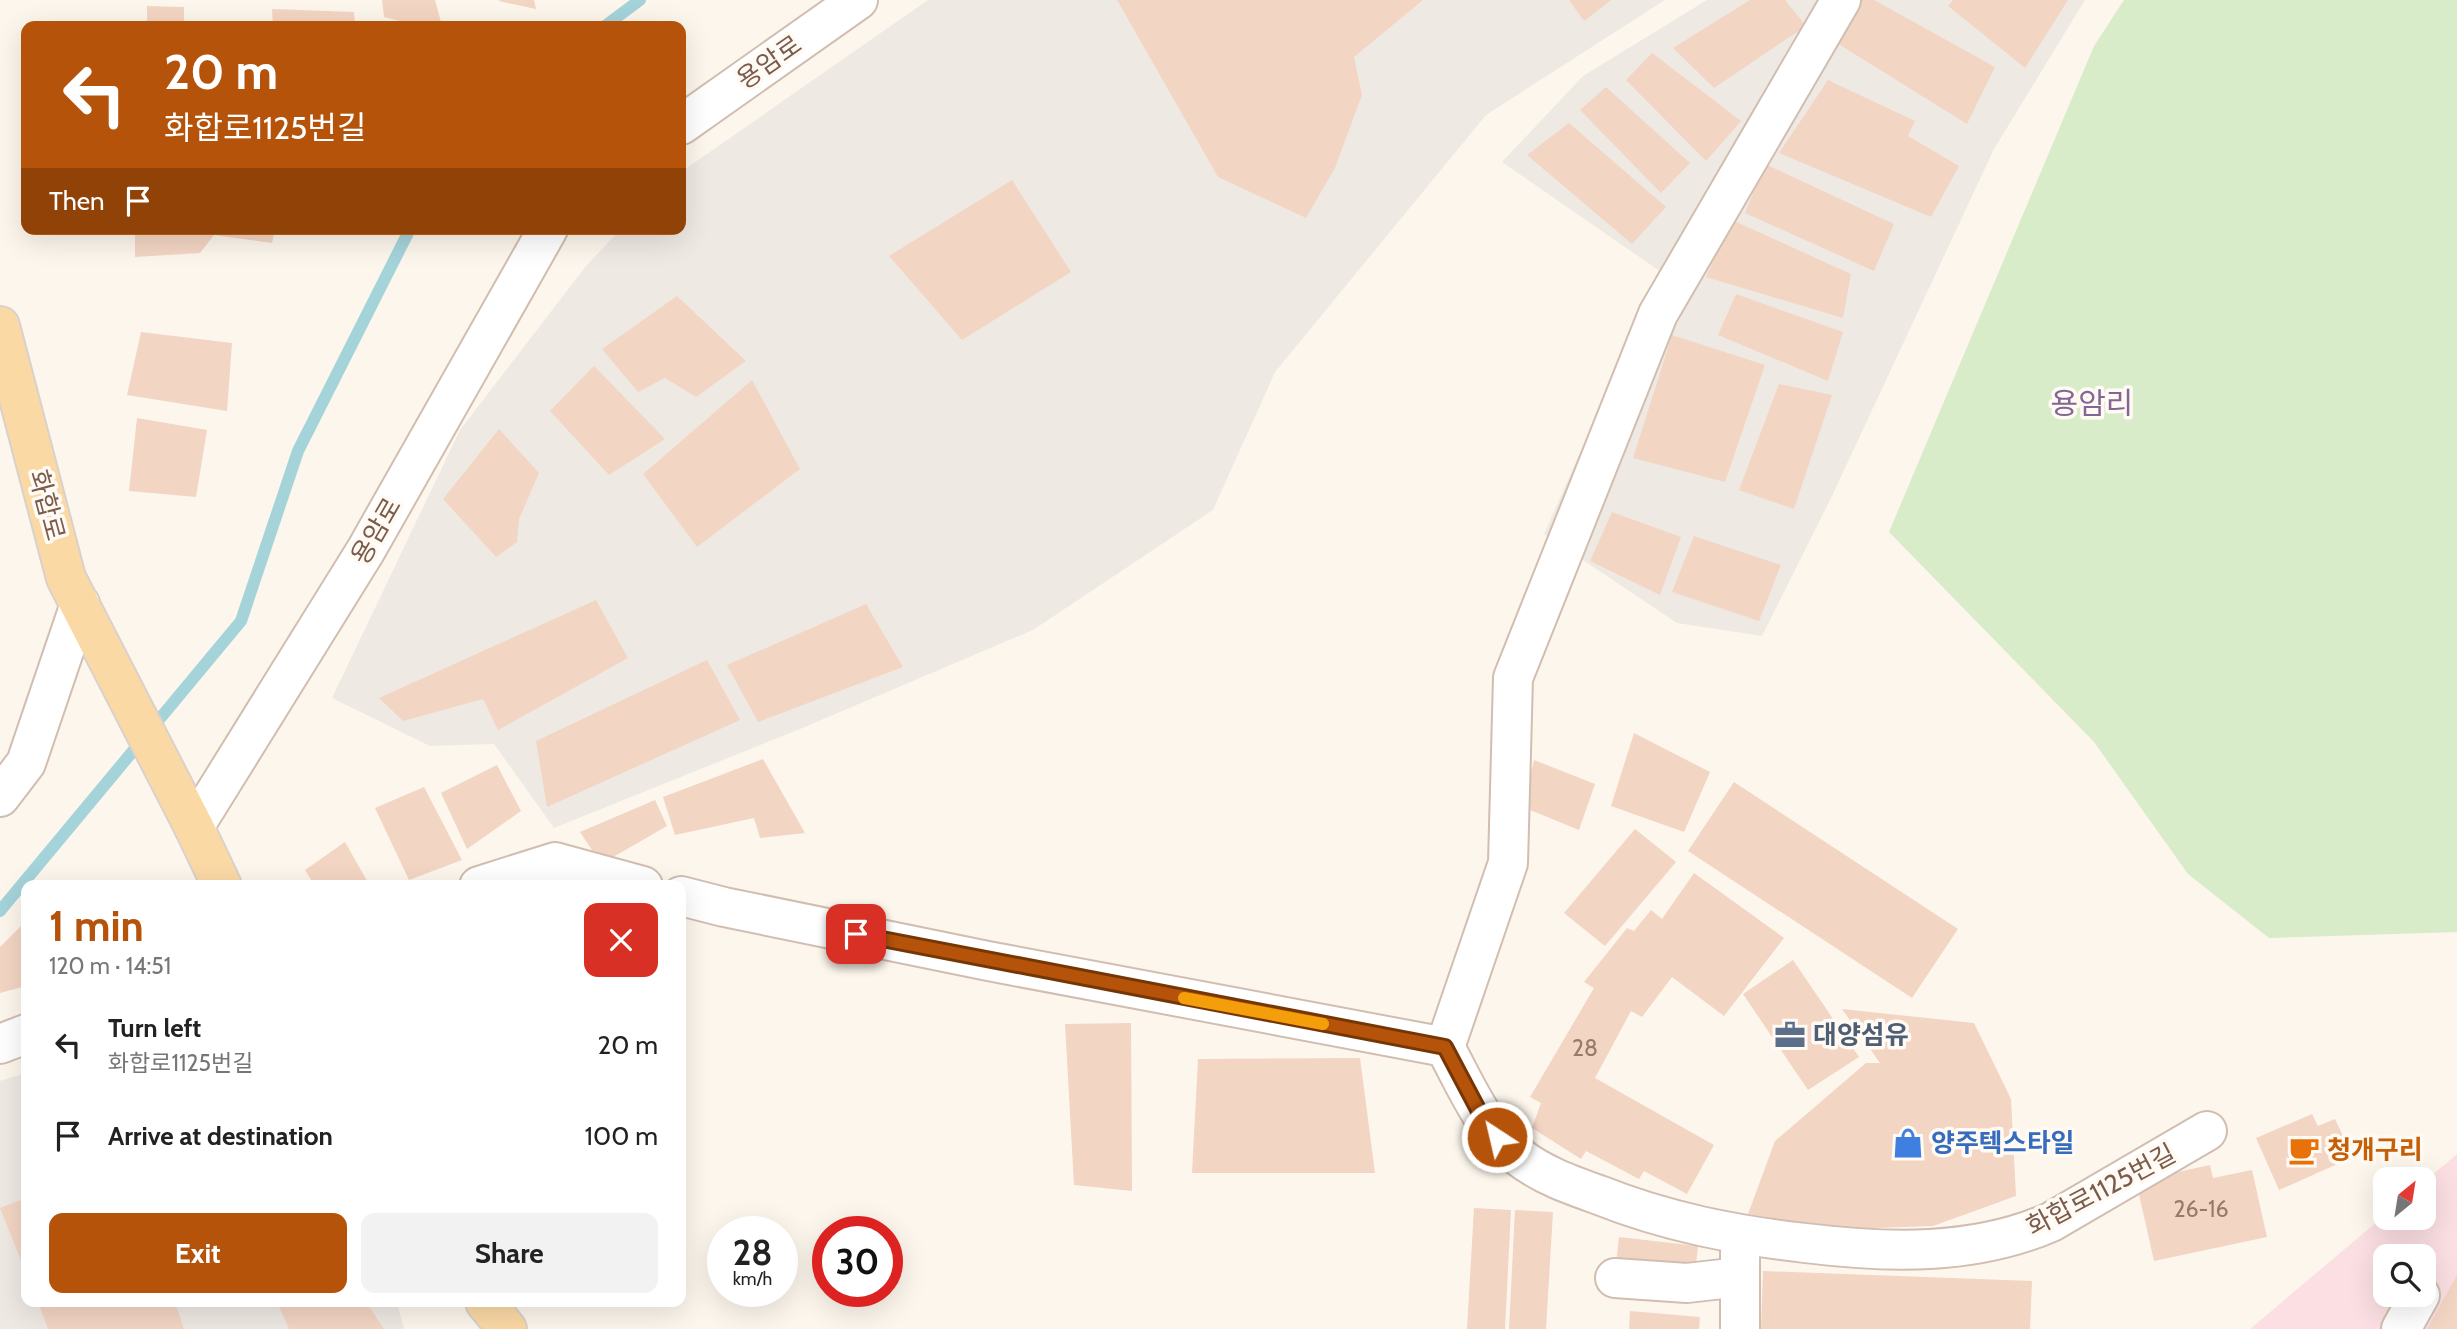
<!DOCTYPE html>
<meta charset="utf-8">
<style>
:root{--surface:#fff;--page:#f2f2f2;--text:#222;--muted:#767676;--accent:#b45309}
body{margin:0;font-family:Cabin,"Noto Sans KR",sans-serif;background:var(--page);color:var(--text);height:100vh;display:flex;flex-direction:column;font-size:26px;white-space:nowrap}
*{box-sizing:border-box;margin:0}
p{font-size:23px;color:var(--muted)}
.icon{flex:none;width:38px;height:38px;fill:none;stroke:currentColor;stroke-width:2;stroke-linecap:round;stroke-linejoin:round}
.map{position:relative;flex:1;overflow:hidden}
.details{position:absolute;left:21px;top:880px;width:665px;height:427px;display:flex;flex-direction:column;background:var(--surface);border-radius:14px;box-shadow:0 7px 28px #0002}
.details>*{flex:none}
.hud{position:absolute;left:21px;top:21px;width:665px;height:214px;border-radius:14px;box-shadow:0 7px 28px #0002;background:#b45309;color:#fff;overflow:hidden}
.needle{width:46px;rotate:30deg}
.buttons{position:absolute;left:2373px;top:1167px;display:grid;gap:14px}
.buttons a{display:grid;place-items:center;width:63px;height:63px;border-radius:14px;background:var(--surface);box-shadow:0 7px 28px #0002;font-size:35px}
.speed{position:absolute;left:707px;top:1216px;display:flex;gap:14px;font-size:35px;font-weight:700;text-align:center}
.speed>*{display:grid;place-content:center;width:91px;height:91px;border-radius:50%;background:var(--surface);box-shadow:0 7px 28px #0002;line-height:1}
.speed small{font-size:18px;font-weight:400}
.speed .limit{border:10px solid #d22;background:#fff;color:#111}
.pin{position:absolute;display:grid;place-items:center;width:60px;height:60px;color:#fff;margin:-30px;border-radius:14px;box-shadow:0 4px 10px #0006}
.me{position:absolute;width:77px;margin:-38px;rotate:325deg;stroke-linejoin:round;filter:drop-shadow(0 0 5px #0008)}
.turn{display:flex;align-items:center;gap:24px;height:147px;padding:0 28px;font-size:32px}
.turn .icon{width:91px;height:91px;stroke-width:2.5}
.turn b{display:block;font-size:49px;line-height:60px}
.then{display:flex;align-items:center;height:66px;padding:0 28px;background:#0003;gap:14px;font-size:26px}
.round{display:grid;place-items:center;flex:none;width:74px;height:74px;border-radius:14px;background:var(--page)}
.overview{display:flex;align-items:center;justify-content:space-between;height:119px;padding:0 28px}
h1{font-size:42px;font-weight:700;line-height:52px;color:var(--accent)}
.primary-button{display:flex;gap:14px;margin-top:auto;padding:14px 28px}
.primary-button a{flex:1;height:80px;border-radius:14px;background:var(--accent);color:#fff;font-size:28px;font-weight:700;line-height:80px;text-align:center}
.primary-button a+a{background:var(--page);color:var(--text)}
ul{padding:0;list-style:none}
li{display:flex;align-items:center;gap:21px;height:91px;padding:0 28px}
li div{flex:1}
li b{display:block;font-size:26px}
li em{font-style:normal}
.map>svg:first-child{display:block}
.industrial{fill:#efe9e4}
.medical{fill:#fbdfe3;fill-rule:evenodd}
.green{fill:#d8ecc9}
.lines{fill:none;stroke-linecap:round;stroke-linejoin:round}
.stream{stroke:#a5d3da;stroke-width:12}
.building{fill:#f3d5c3}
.minor-casing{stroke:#d1beb0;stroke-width:42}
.major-casing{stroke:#dad1cd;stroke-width:42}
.minor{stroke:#fff;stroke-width:38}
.major{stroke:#fbd9a5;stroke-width:38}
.route-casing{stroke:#753606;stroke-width:18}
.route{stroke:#b45309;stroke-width:12}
.slow{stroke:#f59e0b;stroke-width:12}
.labels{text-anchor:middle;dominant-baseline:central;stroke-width:7;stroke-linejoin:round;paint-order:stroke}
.number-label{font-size:23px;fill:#987a6a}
.street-label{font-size:26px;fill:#7a5c4d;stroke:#fffaf3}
.service-label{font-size:26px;font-weight:bold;fill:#4e5e75;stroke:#fffaf3;text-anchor:start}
.shop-label{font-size:26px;font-weight:bold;fill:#366cbe;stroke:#fffaf3;text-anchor:start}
.food-label{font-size:26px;font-weight:bold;fill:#c56008;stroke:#fffaf3;text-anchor:start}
.quarter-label{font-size:30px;fill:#846695;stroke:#fffaf3}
</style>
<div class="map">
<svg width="2457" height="1329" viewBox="0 0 2457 1329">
<rect width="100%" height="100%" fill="#fdf6ec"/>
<!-- industrial -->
<g class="industrial">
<polygon points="928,0 1665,0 1486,115 1275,372 1213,510 1033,630 800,729 554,828 494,744 430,746 332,698 460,430 586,266 621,229 681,229 681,172"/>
<polygon points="1707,0 2085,0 1994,149 1831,498 1762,636 1677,623 1544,534 1661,272 1502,162 1583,76"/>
<polygon points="26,1073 26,1302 397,1302 404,1329 0,1329 0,1081"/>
</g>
<!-- medical -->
<path class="medical" d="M2457,1154V1329H2250L2385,1215V1218H2424V1182ZM2385,1256H2424V1295H2385Z"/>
<!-- green -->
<polygon class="green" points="2124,0 2457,0 2457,932 2269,938 2188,874 2094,742 1889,532 2094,46"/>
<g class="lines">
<!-- stream -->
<g class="stream">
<polyline points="605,26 640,0"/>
<polyline points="0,911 241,621 298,451 410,229"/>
</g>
</g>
<!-- building -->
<g class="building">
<polygon points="382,0 435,0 442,26 408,26 408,23 384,17"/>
<polygon points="500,0 534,0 536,9 499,1"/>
<polygon points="1117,0 1423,0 1354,57 1362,95 1335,168 1306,218 1218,177"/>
<polygon points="1569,0 1611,0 1584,21"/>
<polygon points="1750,0 1785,0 1806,26 1714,88 1673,48"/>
<polygon points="1862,0 1874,0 1995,67 1967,124 1832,40"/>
<polygon points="1953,0 2068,0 2025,68 1948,6"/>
<polygon points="147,6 184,7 184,26 147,26"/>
<polygon points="272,9 354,12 355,26 273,26"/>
<polygon points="1652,53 1741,121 1706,161 1626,80"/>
<polygon points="1828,80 1915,121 1908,136 1959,166 1931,217 1779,153"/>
<polygon points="1606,87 1690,163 1661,193 1580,110"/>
<polygon points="1569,123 1666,207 1632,244 1527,155"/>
<polygon points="1765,164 1894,224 1874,271 1745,213"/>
<polygon points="1012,180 1071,272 962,340 889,256"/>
<polygon points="1732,220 1851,274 1843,318 1706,277"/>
<polygon points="135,229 275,229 272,243 214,235 200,253 135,257"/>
<polygon points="1736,294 1843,332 1828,381 1718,335"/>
<polygon points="677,296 746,361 696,397 665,378 638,392 602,349"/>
<polygon points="141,332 232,343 227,411 127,395"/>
<polygon points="1672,335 1765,365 1725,482 1633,458"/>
<polygon points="594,366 665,439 609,475 550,411"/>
<polygon points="752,380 800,469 697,547 643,474"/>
<polygon points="1779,384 1832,395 1794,509 1739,490"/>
<polygon points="137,418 207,430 196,497 129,491"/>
<polygon points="499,429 539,473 519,519 517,542 496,557 443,499"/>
<polygon points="1612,512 1681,537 1660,595 1590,561"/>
<polygon points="1694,536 1781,565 1759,621 1672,592"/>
<polygon points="596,600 628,658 498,730 483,699 403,721 379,698"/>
<polygon points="866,604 903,667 758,722 727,665"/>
<polygon points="707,660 740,720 547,807 536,741"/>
<polygon points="1634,733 1710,772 1684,832 1611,806"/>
<polygon points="763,759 805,833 760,838 754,818 675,835 663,797"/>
<polygon points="1534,760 1595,784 1579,830 1523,807"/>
<polygon points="497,765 521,811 467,849 441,793"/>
<polygon points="1734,782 1958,929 1912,998 1688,851"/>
<polygon points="424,787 462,860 409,880 375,808"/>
<polygon points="655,800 667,826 601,864 580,832"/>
<polygon points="1635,829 1676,862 1605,946 1564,913"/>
<polygon points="345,842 370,886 315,886 305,870"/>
<polygon points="1694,873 1784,938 1724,1016 1672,977 1642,1017 1631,1011 1595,1078 1714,1145 1687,1194 1644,1171 1639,1179 1586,1151 1581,1159 1532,1128 1541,1103 1530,1097 1594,988 1584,982 1627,928 1634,931 1651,910 1662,919"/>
<polygon points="26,921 26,986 0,993 0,947"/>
<polygon points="1793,960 1859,1057 1808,1090 1743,994"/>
<polygon points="1842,1009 1974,1023 2011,1099 2016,1196 1933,1226 1845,1229 1748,1214 1775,1141 1866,1063 1880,1063"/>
<polygon points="1131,1023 1132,1191 1074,1185 1065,1024"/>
<polygon points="1360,1058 1375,1173 1192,1173 1198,1059"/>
<polygon points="2312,1114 2318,1126 2335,1119 2353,1157 2279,1190 2256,1138"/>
<polygon points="2210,1165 2213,1178 2252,1170 2267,1237 2154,1261 2136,1181"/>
<polygon points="26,1198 26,1273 0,1208"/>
<polygon points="1474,1208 1511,1210 1505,1329 1467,1329"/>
<polygon points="1515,1210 1553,1212 1546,1329 1509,1329"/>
<polygon points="1619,1237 1698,1246 1695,1273 1616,1264"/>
<polygon points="1763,1271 2032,1281 2030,1329 1761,1329"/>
<polygon points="2457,1275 2457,1329 2427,1329"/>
<polygon points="38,1302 175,1302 184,1329 48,1329"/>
<polygon points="277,1302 366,1302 384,1329 289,1329"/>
<polygon points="1630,1311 1700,1317 1699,1329 1629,1329"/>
</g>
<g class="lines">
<!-- minor casing -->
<g class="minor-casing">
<g id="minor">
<polyline points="681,125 858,0"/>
<polyline points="0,797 26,763 80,604"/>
<polyline points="194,827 366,550 548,229"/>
<polyline points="479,886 555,862 643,886"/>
<path d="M681,896L724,907L988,961L1445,1047C1466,1086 1483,1128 1518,1156C1542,1175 1571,1185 1599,1195C1667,1222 1734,1235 1805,1243C1887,1253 1974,1256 2051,1222L2207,1131"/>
<polyline points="0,1044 26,1034"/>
<polyline points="1445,1047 1508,863 1513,678 1658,314 1841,0"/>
<polyline points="1615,1278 1687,1283 1740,1277"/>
<polyline points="1740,1329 1740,1252"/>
<polyline points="2401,1329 2420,1295"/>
</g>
</g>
<!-- major casing -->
<g class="major-casing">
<g id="major">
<polyline points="0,326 66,578 194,827 222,886"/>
<polyline points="485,1302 507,1329"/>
</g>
</g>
<!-- minor -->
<use href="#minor" class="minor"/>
<!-- major -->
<use href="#major" class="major"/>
</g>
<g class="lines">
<!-- route casing -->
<g class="route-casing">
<polyline id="route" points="856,934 1445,1047 1481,1115 1497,1137"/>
</g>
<!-- route -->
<use href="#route" class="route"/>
<!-- slow -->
<polyline class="slow" points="1184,998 1323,1024"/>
</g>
<!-- icons -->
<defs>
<g id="office-bare" transform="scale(2.415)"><path d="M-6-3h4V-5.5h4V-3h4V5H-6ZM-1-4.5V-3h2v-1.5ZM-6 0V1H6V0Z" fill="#5c6f8a" stroke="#fffaf3" stroke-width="2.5" paint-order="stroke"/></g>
<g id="shop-bare" transform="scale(2.415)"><path d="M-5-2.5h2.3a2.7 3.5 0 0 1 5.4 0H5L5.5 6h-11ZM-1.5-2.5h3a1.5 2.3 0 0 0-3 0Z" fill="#3f7fe0" stroke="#fffaf3" stroke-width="2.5" paint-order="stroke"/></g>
<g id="cafe-bare" transform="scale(2.415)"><path d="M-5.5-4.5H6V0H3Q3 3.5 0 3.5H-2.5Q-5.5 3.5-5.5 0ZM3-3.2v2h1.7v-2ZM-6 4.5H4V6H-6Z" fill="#e8710a" stroke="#fffaf3" stroke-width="2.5" paint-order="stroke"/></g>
</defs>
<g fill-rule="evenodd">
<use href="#office-bare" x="1790" y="1035"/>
<use href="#shop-bare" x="1908" y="1143"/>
<use href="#cafe-bare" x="2304" y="1150"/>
</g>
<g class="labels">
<!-- number labels -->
<g class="number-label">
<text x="1585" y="1048">28</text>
<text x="2201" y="1209">26-16</text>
</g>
<!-- street labels -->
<g class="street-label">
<text transform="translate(769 62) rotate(-35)">용암로</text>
<text transform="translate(47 505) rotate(75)">화합로</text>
<text transform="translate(376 531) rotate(-60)">용암로</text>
<text transform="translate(2101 1190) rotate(-28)">화합로1125번길</text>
</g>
<!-- service labels -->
<g class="service-label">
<text x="1813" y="1035">대양섬유</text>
</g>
<!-- shop labels -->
<g class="shop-label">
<text x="1931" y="1143">양주텍스타일</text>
</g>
<!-- food labels -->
<g class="food-label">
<text x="2327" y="1150">청개구리</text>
</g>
<!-- quarter labels -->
<g class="quarter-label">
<text x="2092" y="403">용암리</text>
</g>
</g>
</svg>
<div class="buttons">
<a><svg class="needle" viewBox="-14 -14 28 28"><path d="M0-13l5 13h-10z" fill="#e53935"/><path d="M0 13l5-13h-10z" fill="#767676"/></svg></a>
<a><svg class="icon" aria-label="search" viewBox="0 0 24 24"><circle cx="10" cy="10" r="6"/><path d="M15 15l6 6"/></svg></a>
</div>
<div class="speed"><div>28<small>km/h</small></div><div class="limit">30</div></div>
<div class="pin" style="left:856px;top:934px;background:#d93025"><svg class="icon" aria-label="arrive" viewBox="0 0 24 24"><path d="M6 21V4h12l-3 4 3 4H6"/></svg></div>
<svg class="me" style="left:1497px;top:1137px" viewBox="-20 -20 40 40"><circle r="17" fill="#b45309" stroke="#fff" stroke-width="3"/><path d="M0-11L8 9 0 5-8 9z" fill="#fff"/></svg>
<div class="hud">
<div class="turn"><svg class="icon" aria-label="left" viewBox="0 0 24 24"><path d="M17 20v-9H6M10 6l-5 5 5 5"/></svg><div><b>20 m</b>화합로1125번길</div></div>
<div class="then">Then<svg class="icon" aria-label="arrive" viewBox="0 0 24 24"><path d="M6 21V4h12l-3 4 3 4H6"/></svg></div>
</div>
<section class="details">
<div class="overview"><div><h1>1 min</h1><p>120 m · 14:51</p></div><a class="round" style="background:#d93025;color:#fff"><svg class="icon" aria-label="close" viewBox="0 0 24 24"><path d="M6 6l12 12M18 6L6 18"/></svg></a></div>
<ul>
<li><svg class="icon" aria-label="left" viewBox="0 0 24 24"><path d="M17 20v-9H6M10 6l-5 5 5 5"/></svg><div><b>Turn left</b><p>화합로1125번길</p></div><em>20 m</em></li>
<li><svg class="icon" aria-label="arrive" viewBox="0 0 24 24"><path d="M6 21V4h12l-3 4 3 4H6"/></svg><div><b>Arrive at destination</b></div><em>100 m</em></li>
</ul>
<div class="primary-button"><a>Exit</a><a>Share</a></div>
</section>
</div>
